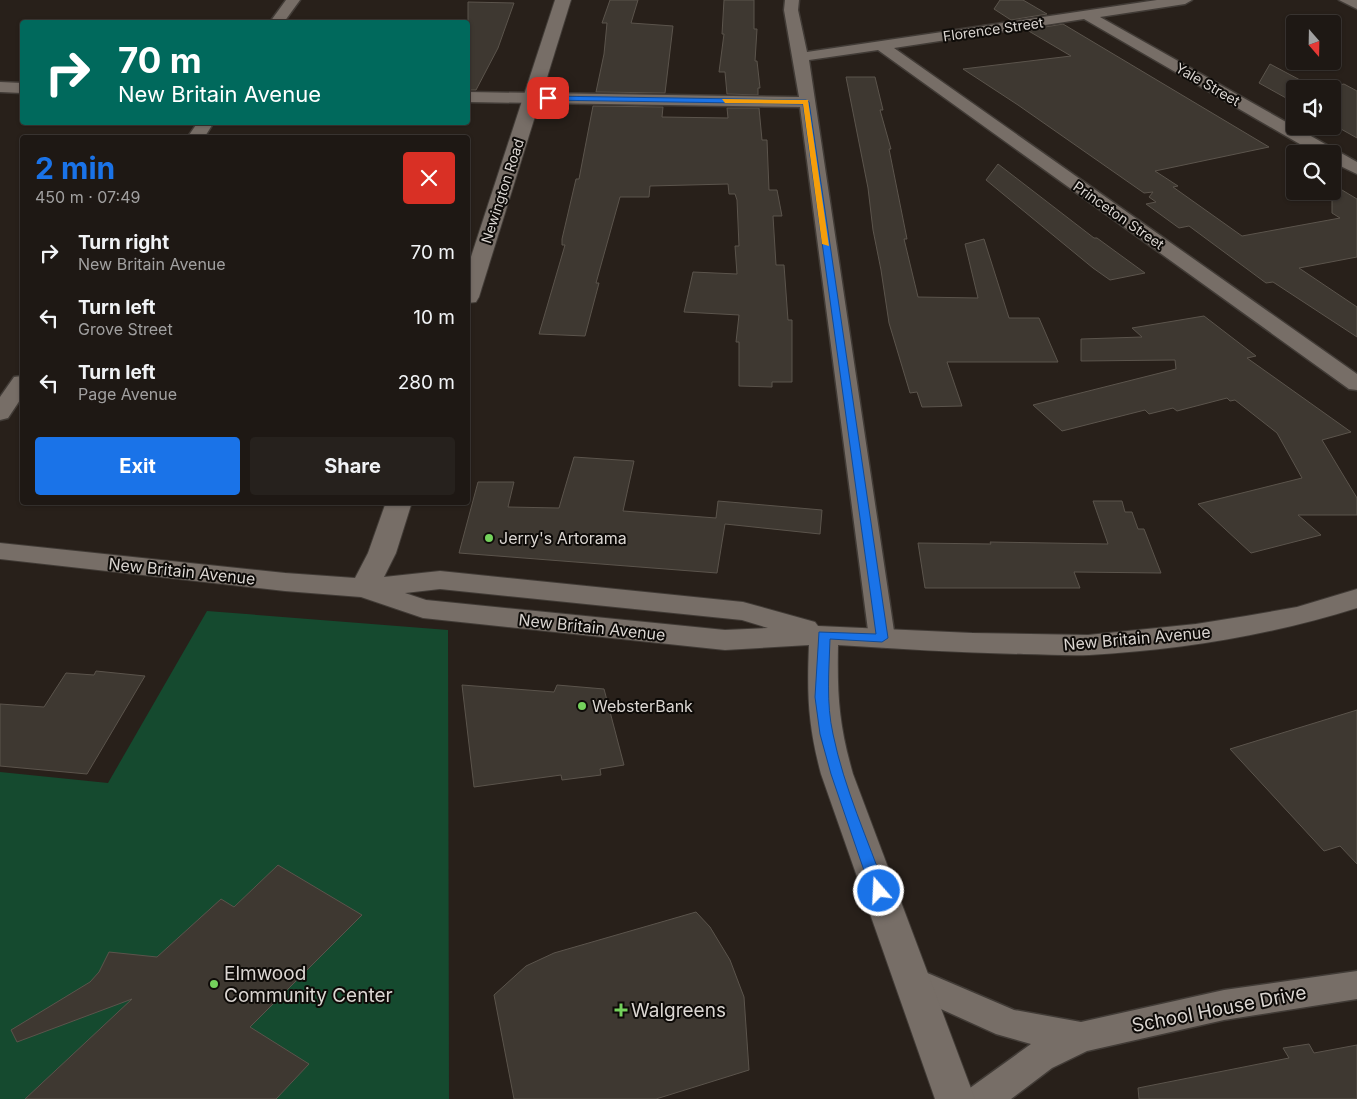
<!DOCTYPE html>
<meta charset="utf-8">
<style>
:root{--surface:#1e1814;--page:#26211d;--text:#f1f3f6;--muted:#a1a0a0;--line:#3c3734;--accent:#1a73e8}
body{margin:0;font-family:Inter,sans-serif;background:var(--page);color:var(--text);height:100vh;display:flex;flex-direction:column;font-size:19px;white-space:nowrap}
*{box-sizing:border-box;margin:0}
p{font-size:16px;color:var(--muted)}
.icon{flex:none;width:28px;height:28px;fill:none;stroke:currentColor;stroke-width:2;stroke-linecap:round;stroke-linejoin:round}
.map{position:relative;flex:1;overflow:hidden}
.details{position:absolute;left:20px;top:135px;width:450px;height:370px;display:flex;flex-direction:column;background:var(--surface);border-radius:5px;box-shadow:0 1px 4px #0004,0 0 0 1px var(--line)}
.details>*{flex:none}
.banner{position:absolute;left:20px;top:20px;width:450px;height:105px;border-radius:5px;box-shadow:0 1px 4px #0004,0 0 0 1px var(--line);background:#00695c;color:#fff;overflow:hidden}
.needle{width:32px;rotate:160deg}
.fabs{position:absolute;left:1286px;top:15px;display:grid;gap:10px}
.fabs a{display:grid;place-items:center;width:55px;height:55px;border-radius:5px;background:var(--surface);box-shadow:0 1px 4px #0004,0 0 0 1px var(--line);font-size:25px}
.pin{position:absolute;display:grid;place-items:center;width:42px;height:42px;color:#fff;margin:-21px;border-radius:10px;box-shadow:0 2px 8px #0006}
.me{position:absolute;width:55px;margin:-28px;rotate:341deg;stroke-linejoin:round;filter:drop-shadow(0 0 4px #0008)}
.turn{display:flex;align-items:center;gap:18px;height:105px;padding:0 15px;font-size:22px}
.turn .icon{width:65px;height:65px;stroke-width:2.5}
.turn b{display:block;font-size:35px;line-height:42px}
.round{display:grid;place-items:center;flex:none;width:52px;height:52px;border-radius:5px;background:var(--page)}
.summary{display:flex;align-items:center;justify-content:space-between;height:85px;padding:0 15px}
h1{font-size:30px;font-weight:700;line-height:38px;color:var(--accent)}
.action{display:flex;gap:10px;margin-top:auto;padding:10px 15px}
.action a{flex:1;height:58px;border-radius:5px;background:var(--accent);color:#fff;font-size:20px;font-weight:700;line-height:58px;text-align:center}
.action a+a{background:var(--page);color:var(--text)}
ul{padding:0;list-style:none}
li{display:flex;align-items:center;gap:15px;height:65px;padding:0 15px}
li div{flex:1}
li b{display:block;font-size:19px}
li em{font-style:normal}
.map>svg:first-child{display:block}
.green{fill:#154a2f}
.building{fill:#3e3831;stroke:#5b544c}
.lines{fill:none;stroke-linecap:round;stroke-linejoin:round}
.street-casing{stroke:#413b36;stroke-width:3}
.secondary-casing{stroke:#413b36;stroke-width:2}
.street{fill:#776e67;fill-rule:evenodd}
.secondary{fill:#776e67;fill-rule:evenodd}
.route{fill:#1a73e8;stroke:#114b97}
.slow{fill:#f59e0b}
.poi-dot{fill:#74d25c;stroke:#0e0b08;stroke-width:2}
.labels{text-anchor:middle;dominant-baseline:central;stroke-width:4;stroke-linejoin:round;paint-order:stroke}
.far-street-label{font-size:14px;fill:#dbd6d2;stroke:#0e0b08}
.poi-label{font-size:16px;fill:#dbd6d2;stroke:#0e0b08;text-anchor:start}
.street-label{font-size:16px;fill:#dbd6d2;stroke:#0e0b08}
.near-poi-label{font-size:19px;fill:#dbd6d2;stroke:#0e0b08;text-anchor:start}
.near-street-label{font-size:19px;fill:#dbd6d2;stroke:#0e0b08}
</style>
<div class="map">
<svg width="1357" height="1099" viewBox="0 0 1357 1099">
<rect width="100%" height="100%" fill="#28201a"/>
<!-- green -->
<polygon class="green" points="207,611 448,630 449,1099 0,1099 0,772 108,783"/>
<!-- building -->
<g class="building">
<polygon points="610,0 638,0 631,23 673,26 665,93 596,92 604,54 607,23 602,23"/>
<polygon points="724,0 754,0 754,29 757,29 755,61 757,61 760,88 758,88 758,95 727,94 725,72 719,72 724,34 722,34"/>
<polygon points="1000,0 1023,0 1047,14 1011,20 994,9"/>
<polygon points="468,2 514,3 498,48 476,90 468,90"/>
<polygon points="1063,24 1269,147 1155,171 1178,186 1173,187 1242,236 1340,218 1332,213 1332,184 1357,199 1357,257 1299,268 1357,307 1357,337 1273,282 1266,283 1189,226 1179,228 1146,204 1156,202 1149,197 1153,192 1144,193 1018,105 963,69 1071,56 1027,30"/>
<polygon points="1270,64 1317,89 1295,89 1295,103 1259,83"/>
<polygon points="846,77 875,77 883,110 880,110 891,149 889,149 907,239 904,239 918,297 978,298 965,244 984,239 1009,318 1039,318 1058,362 947,362 962,406 922,407 917,392 910,393 889,323 881,270 873,230 868,188"/>
<polygon points="1344,84 1357,91 1357,138 1332,124 1332,89 1319,89"/>
<polygon points="593,106 663,107 662,117 728,118 727,108 759,108 762,140 767,140 769,190 777,190 782,216 773,216 776,265 784,265 788,320 792,320 792,382 772,382 772,387 739,386 739,342 736,342 739,315 684,312 693,272 737,274 735,246 739,246 737,200 735,194 729,194 728,184 650,186 649,197 620,197 596,283 599,283 585,336 539,334 565,245 562,245 562,239 576,179 579,179"/>
<polygon points="998,164 1094,238 1097,238 1145,273 1110,280 1093,268 986,180"/>
<polygon points="1204,316 1256,356 1247,358 1351,432 1322,440 1357,498 1357,515 1298,515 1321,535 1251,553 1198,504 1302,478 1277,433 1235,400 1230,401 1227,398 1177,411 1173,408 1149,414 1145,410 1062,431 1033,405 1176,369 1175,360 1081,361 1081,339 1142,337 1132,328"/>
<polygon points="574,457 634,461 623,511 716,518 718,501 822,510 820,534 725,524 717,573 459,553 478,482 514,482 508,507 559,508"/>
<polygon points="1093,501 1122,501 1125,512 1132,512 1138,529 1144,529 1161,573 1074,572 1080,588 925,588 918,543 991,544 990,542 1108,544"/>
<polygon points="96,671 145,676 87,774 0,766 0,704 44,707 66,673 94,675"/>
<polygon points="462,685 554,692 557,685 604,689 624,765 600,769 601,775 562,780 561,775 474,787"/>
<polygon points="1357,710 1357,864 1340,846 1324,851 1230,749"/>
<polygon points="278,865 362,915 250,1027 309,1064 276,1099 25,1099 132,999 17,1042 11,1030 90,982 99,972 109,952 157,957 221,899 234,907"/>
<polygon points="696,912 710,927 730,960 744,997 749,1070 656,1099 514,1099 494,995 526,966 554,953"/>
<polygon points="1309,1044 1314,1053 1357,1045 1357,1099 1139,1099 1138,1088 1289,1058 1283,1048"/>
</g>
<g class="lines">
<!-- street casing -->
<g class="street-casing">
<g id="street">
<polygon points="286,0 300,0 284,22 270,22"/>
<polygon points="785,0 799,0 798,10 807,52 1157,0 1192,0 1185,4 1100,17 1357,162 1357,174 1332,162 1332,154 1317,154 1084,19 894,48 1357,374 1357,390 1349,389 878,50 809,60 895,638 891,644 882,647 873,644 869,638 800,107 468,102 468,92 799,97 784,10"/>
<polygon points="1339,0 1357,0 1357,9"/>
<polygon points="0,82 22,83 22,93 0,92"/>
<polygon points="198,122 214,122 204,138 187,138"/>
<polygon points="22,376 22,397 8,418 0,420 0,397 14,377"/>
<polygon points="911,966 1014,1010 1081,1022 1224,990 1357,971 1357,999 1224,1020 1087,1051 1052,1068 1011,1099 965,1099 970,1088 1031,1044 996,1034 899,990 894,980 899,970"/>
</g>
</g>
<!-- secondary casing -->
<g class="secondary-casing">
<g id="secondary">
<polygon points="555,0 571,0 479,297 476,302 468,303 468,266"/>
<path d="M386,502H412L396,553L384,577L440,571L743,602L815,622L818,626L972,633L1088,635L1196,624L1246,616L1297,607L1357,589V608C1271,635 1179,650 1089,655C1067,656 1046,654 1024,654C962,653 900,649 838,645C837,696 839,725 853,774L975,1099H935L821,774C808,725 807,696 809,645L725,650L423,618L361,597L285,591L0,559V543L285,573L355,578L368,553ZM440,589L742,620L768,628L725,630L426,600L405,593Z"/>
</g>
</g>
<!-- street -->
<use href="#street" class="street"/>
<!-- secondary -->
<use href="#secondary" class="secondary"/>
</g>
<!-- route -->
<path class="route" d="M548,96L806,100L809,102L888,638L882,642L830,639C829,671 826,703 833,734C844,788 868,840 886,891L884,895H874L871,891L831,774L820,734L815,697L819,632L876,634L803,104L546,100Z"/>
<!-- slow -->
<polygon class="slow" points="722,99 808,100 829,246 822,244 803,104 725,103"/>
<!-- markers -->
<g class="poi-dot">
<circle cx="489" cy="538" r="5"/>
<circle cx="582" cy="706" r="5"/>
<circle cx="214" cy="984" r="5"/>
<path d="M618.5 1002.5h5v5h5v5h-5v5h-5v-5h-5v-5h5z"/>
</g>
<g class="labels">
<!-- far-street labels -->
<g class="far-street-label">
<text transform="translate(993 29) rotate(-8)">Florence Street</text>
<text transform="translate(1208 84) rotate(30)">Yale Street</text>
<text transform="translate(502 191) rotate(-72)">Newington Road</text>
<text transform="translate(1119 215) rotate(35)">Princeton Street</text>
</g>
<!-- poi labels -->
<g class="poi-label">
<text x="499" y="538">Jerry's Artorama</text>
<text x="592" y="706">WebsterBank</text>
</g>
<!-- street labels -->
<g class="street-label">
<text transform="translate(182 571) rotate(6)">New Britain Avenue</text>
<text transform="translate(592 627) rotate(6)">New Britain Avenue</text>
<text transform="translate(1137 638) rotate(-5)">New Britain Avenue</text>
</g>
<!-- near-poi labels -->
<g class="near-poi-label">
<text x="224" y="973">Elmwood<tspan x="224" dy="22">Community Center</tspan></text>
<text x="631" y="1010">Walgreens</text>
</g>
<!-- near-street labels -->
<g class="near-street-label">
<text transform="translate(1219 1009) rotate(-11)">School House Drive</text>
</g>
</g>
</svg>
<div class="fabs">
<a><svg class="needle" viewBox="-14 -14 28 28"><path d="M0-13l5 13h-10z" fill="#e53935"/><path d="M0 13l5-13h-10z" fill="#a1a0a0"/></svg></a>
<a><svg class="icon" aria-label="sound" viewBox="0 0 24 24"><path d="M4 9h4l5-4v14l-5-4H4zM17 9q2 3 0 6"/></svg></a>
<a><svg class="icon" aria-label="search" viewBox="0 0 24 24"><circle cx="10" cy="10" r="6"/><path d="M15 15l6 6"/></svg></a>
</div>
<div class="pin" style="left:548px;top:98px;background:#d93025"><svg class="icon" aria-label="arrive" viewBox="0 0 24 24"><path d="M6 21V4h12l-3 4 3 4H6"/></svg></div>
<svg class="me" style="left:879px;top:891px" viewBox="-20 -20 40 40"><circle r="17" fill="#1a73e8" stroke="#fff" stroke-width="3"/><path d="M0-11L8 9 0 5-8 9z" fill="#fff"/></svg>
<div class="banner">
<div class="turn"><svg class="icon" aria-label="right" viewBox="0 0 24 24"><path d="M7 20v-9h11M14 6l5 5-5 5"/></svg><div><b>70 m</b>New Britain Avenue</div></div>
</div>
<section class="details">
<div class="summary"><div><h1>2 min</h1><p>450 m · 07:49</p></div><a class="round" style="background:#d93025;color:#fff"><svg class="icon" aria-label="close" viewBox="0 0 24 24"><path d="M6 6l12 12M18 6L6 18"/></svg></a></div>
<ul>
<li><svg class="icon" aria-label="right" viewBox="0 0 24 24"><path d="M7 20v-9h11M14 6l5 5-5 5"/></svg><div><b>Turn right</b><p>New Britain Avenue</p></div><em>70 m</em></li>
<li><svg class="icon" aria-label="left" viewBox="0 0 24 24"><path d="M17 20v-9H6M10 6l-5 5 5 5"/></svg><div><b>Turn left</b><p>Grove Street</p></div><em>10 m</em></li>
<li><svg class="icon" aria-label="left" viewBox="0 0 24 24"><path d="M17 20v-9H6M10 6l-5 5 5 5"/></svg><div><b>Turn left</b><p>Page Avenue</p></div><em>280 m</em></li>
</ul>
<div class="action"><a>Exit</a><a>Share</a></div>
</section>
</div>
